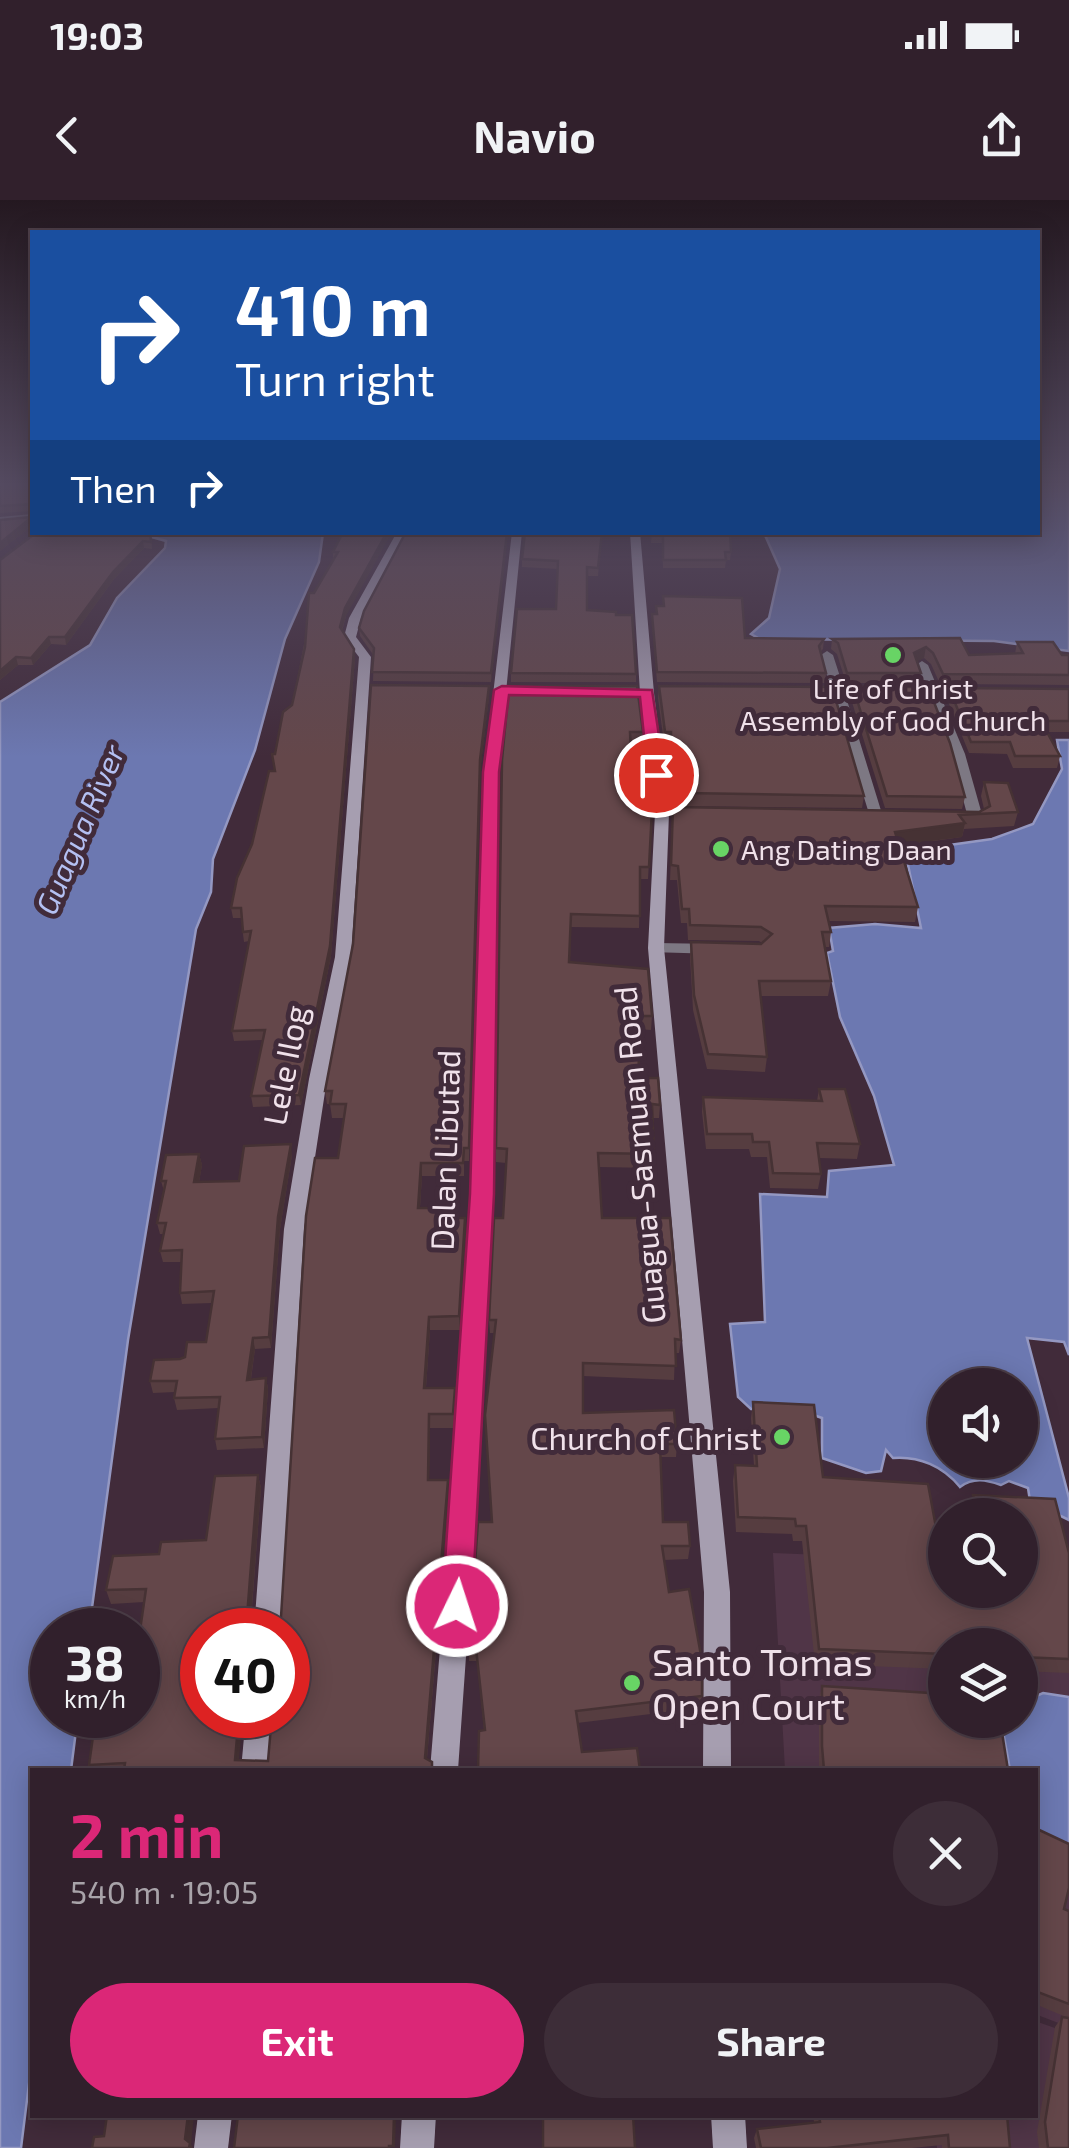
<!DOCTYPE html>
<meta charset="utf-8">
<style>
:root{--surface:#31202c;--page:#3d2d38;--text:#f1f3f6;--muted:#a8a3a9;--line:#4c3e48;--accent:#db2777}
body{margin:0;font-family:"Exo 2",sans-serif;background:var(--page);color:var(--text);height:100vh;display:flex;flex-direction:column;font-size:38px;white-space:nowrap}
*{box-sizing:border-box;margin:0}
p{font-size:32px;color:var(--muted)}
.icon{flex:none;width:55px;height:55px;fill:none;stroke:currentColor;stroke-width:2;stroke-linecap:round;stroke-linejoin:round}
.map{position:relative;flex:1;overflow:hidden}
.details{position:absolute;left:30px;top:1568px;width:1008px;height:350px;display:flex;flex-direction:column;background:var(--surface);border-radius:0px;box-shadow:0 5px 25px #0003,0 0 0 2px var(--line)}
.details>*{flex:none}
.top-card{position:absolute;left:30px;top:30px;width:1010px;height:305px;border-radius:0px;box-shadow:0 5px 25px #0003,0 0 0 2px var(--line);background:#1a4fa0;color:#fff;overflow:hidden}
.fabs{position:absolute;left:928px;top:1168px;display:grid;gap:20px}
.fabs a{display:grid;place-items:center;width:110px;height:110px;border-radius:50%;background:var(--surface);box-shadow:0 5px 25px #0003,0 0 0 2px var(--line);font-size:50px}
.speed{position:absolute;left:30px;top:1408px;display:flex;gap:20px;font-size:50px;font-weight:700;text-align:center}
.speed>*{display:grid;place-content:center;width:130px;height:130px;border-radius:50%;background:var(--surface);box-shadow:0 5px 25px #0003,0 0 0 2px var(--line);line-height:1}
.speed small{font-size:25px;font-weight:400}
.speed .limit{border:15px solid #d22;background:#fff;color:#111}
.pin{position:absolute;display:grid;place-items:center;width:85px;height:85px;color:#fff;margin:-42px;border:5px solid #fff;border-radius:50%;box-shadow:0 2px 10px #0007}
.me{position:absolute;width:110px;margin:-55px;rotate:4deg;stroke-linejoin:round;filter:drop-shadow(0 0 8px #0008)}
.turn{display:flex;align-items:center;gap:35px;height:210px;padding:0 40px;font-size:45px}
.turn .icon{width:130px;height:130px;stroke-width:2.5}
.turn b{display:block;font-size:70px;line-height:85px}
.then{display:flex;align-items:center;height:95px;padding:0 40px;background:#0003;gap:20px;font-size:38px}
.round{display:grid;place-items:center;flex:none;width:105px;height:105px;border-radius:52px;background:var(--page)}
.head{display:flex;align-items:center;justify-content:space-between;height:170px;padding:0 40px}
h1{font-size:60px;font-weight:700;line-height:75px;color:var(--accent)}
.button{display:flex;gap:20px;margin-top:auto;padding:20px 40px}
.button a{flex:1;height:115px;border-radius:60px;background:var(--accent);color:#fff;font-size:40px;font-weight:700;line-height:115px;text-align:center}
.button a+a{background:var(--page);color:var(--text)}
.status{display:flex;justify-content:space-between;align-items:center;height:70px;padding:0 50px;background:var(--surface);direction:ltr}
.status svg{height:28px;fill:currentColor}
header{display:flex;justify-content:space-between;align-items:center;height:130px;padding:0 40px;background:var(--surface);font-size:45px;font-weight:700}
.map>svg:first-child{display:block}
.built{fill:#503547;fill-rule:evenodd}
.water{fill:#6c78b1;stroke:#9498c2;stroke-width:2.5;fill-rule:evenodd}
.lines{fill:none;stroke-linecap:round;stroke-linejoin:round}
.street{fill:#7d7883;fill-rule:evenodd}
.secondary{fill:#a69eb0;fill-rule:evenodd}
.wall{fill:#563d40;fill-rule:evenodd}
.shaded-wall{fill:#463234}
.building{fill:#64474a;stroke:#463234;stroke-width:2.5;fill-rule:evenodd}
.route{fill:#db2777;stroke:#8e194d;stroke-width:2.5}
.poi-dot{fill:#68d465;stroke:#412b3a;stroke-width:4}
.labels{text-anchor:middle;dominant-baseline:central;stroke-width:10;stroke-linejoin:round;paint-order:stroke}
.far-poi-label{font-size:28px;fill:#f0e1ea;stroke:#412b3a}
.far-water-label{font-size:30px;font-style:italic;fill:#b4c0f2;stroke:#412b3a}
.street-label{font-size:32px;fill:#f0e1ea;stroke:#412b3a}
.poi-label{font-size:32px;fill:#f0e1ea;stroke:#412b3a;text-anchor:end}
.near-poi-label{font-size:38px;fill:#f0e1ea;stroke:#412b3a;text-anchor:start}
</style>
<div class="status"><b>19:03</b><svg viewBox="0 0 49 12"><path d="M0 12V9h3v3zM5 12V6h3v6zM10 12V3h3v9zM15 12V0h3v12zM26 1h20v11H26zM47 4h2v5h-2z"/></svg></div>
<header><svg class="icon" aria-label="back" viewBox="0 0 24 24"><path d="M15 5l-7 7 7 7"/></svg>Navio<svg class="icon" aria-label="share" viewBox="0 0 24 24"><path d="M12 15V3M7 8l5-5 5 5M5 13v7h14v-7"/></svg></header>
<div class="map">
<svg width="1069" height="1948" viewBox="0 0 1069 1948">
<rect width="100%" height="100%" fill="#412b3a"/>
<!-- built -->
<g class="built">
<path d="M773,1353L945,1360V1390H1020L1069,1365V1827L1035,1814V1570H785ZM945,1445H1020V1520H945Z"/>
<polygon points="1035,1821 1069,1833 1069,1948 937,1948 934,1915 1035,1915"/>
</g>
<!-- water -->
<g class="water">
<polygon points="1038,284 1069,284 1069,451 994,441 760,439 751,434 769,418 780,369 764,333 1038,332"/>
<polygon points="137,333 323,333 319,362 285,439 255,550 213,659 211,692 196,729 128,1140 89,1430 52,1430 52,1515 78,1515 71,1570 32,1570 32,1860 21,1948 0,1948 0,502 90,445 117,398 165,348 166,341"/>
<path d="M1057,540H1069V1155L1064,1142L1027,1138L1069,1298V1320L1030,1301L1028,1288L1009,1281L1001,1285C986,1280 974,1277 960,1287C943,1266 919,1256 893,1258L886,1250L881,1271L866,1273L822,1258V1218L802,1211L751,1209L738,1197L730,1124L765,1122L760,994L827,997L829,971L894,965L874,896L840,817L827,753L833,751L829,728L875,724L921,728L906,655L921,649L992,639L1033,624L1062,569ZM945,1185H1020V1260H945Z"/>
<polygon points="1043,1493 1069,1497 1069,1649 1035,1628 1035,1570 1010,1570 1001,1520 1020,1520 1020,1503"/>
</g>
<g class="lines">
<!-- street -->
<g class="street">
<polygon points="32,314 32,320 0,323 0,317"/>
<polygon points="827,451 833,455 844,489 925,489 916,465 922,461 928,465 938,489 980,490 982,493 975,497 941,497 965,554 983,618 981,621 956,622 949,618 956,614 967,614 951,554 928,497 846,497 883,617 881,620 871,620 833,497 809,497 802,493 809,489 831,489 821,455"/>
<polygon points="656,743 717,744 725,749 717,754 650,752 650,744"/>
</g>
<!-- secondary -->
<g class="secondary">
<polygon points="397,332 408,332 361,418 356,437 371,457 351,757 327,879 304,1029 280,1430 254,1430 284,1029 309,879 335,757 359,457 344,437 349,418"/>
<polygon points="512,332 522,332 498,572 492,994 482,1229 458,1570 430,1570 458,1229 472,994 484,572"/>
<polygon points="630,332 640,332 654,493 669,613 664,748 730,1392 731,1570 703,1570 704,1392 648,748 655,613 640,493"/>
<polygon points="246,1515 274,1515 269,1570 241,1570"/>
<polygon points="198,1915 232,1915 228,1948 194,1948"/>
<polygon points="402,1915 436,1915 434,1948 400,1948"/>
<polygon points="711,1915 745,1915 747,1948 713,1948"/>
</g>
</g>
<!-- wall -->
<g class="wall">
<polygon points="0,284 32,284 32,328 30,327 0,351 0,320 31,317 32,311 0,313"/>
<polygon points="151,332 152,349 144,348 114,379 66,445 51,444 33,465 18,465 0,480 0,360"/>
<polygon points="343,332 346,416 342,431 354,449 355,458 331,756 301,905 253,907 251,896 263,840 234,841 232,831 249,741 244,742 241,718 233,718 231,708 274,571 275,554 292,505 314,393 333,360 333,352"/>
<polygon points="406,332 508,332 491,482 373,481 374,456 360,436 359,428"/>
<polygon points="602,332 598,376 587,376 587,410 616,415 636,474 636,482 511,482 511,473 556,409 558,369 522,367 522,359"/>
<polygon points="652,332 731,352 730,360 726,360 725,368 663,368 662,343 651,343"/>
<polygon points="656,406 745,438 824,439 823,449 820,452 826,473 825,483 657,482 652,424 652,414 656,414"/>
<polygon points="960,438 969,455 1015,454 1017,442 1062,455 1069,455 1069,485 940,484 931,464 924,458 917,461 921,473 919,483 846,483 837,454 831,449 832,439"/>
<path d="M489,486V497L480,572L469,961H464V976H422L420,1008L457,1018H465L466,1031L460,1130H430L426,1188H455L456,1202L454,1228H430L429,1280L449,1293L427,1559L432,1562L433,1570H91L89,1565L138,1515L144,1402L111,1404L106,1390L159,1354L206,1340L258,1275L261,1288L251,1421H277L281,1417L344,918H332L330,904H327L325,891ZM202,1430L288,1515L268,1561L239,1560Z"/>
<polygon points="509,486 643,532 643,543 631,543 632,570 638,598 643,608 652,609 648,679 640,679 639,728 571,727 570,762 652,816 651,830 638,829 639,878 660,905 659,918 652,918 652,968 599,967 602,1018 681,1140 679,1153 675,1153 674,1180 583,1176 583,1213 677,1244 676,1257 661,1257 663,1322 690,1346 688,1359 664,1360 669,1392 702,1496 700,1508 577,1523 582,1552 484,1530 477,1461 469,1461 469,1448 491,1322 494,1133 490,1133 489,1120 503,1018 506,963 496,962 496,948"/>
<polygon points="659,486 864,596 862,608 684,606 681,555 670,555 670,544 664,543 658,498"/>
<polygon points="853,487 965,597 962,609 885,608 851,499"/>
<polygon points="949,488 1069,489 1069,532 1047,532 1060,556 1057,568 1013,568 1007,554 969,553 947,499"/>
<polygon points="984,582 1018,612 1014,626 964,629 962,637 899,646 918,707 915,722 829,721 831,732 829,747 825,747 831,781 828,796 761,796 767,857 765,872 707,869 693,810 690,757 691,742 762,743 759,741 688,740 687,723 681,723 677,680 670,680 673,607 979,612 984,609 981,596"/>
<polygon points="819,889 860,944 857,959 819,958 821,974 818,989 770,988 767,957 751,957 749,949 706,949 702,912 703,897 817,901"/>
<polygon points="199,954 202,965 199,982 239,981 292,955 280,1029 271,1148 255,1149 251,1179 266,1178 268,1189 264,1248 217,1250 215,1239 219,1208 177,1210 174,1198 175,1192 153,1193 150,1181 206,1142 212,1103 182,1104 180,1093 181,1062 163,1062 160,1051 163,1034 160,1034 157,1023 164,991 161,981"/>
<polygon points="753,1202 814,1205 823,1277 928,1284 940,1349 945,1349 945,1390 1020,1390 1020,1315 969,1315 968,1310 973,1295 1055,1299 1069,1353 1069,1473 1020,1471 1020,1445 945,1445 945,1469 815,1464 802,1341 793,1341 792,1334 736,1332 733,1281 735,1265 754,1266 751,1218"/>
<polygon points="822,1486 1008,1570 819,1570 819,1499"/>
<polygon points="1035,1628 1064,1709 1069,1711 1069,1948 1039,1948 1037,1932 1055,1827 1062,1817 1066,1817 1035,1804"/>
<polygon points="813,1915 1007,1915 1010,1948 942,1948 942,1945 912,1948 756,1948 754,1938 757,1929 814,1922"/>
</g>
<!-- shaded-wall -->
<g class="shaded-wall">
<polygon points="28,320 30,327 0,351 0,343"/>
<polygon points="387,332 392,332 346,416 340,436 340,427 345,408"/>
<polygon points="507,332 508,332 491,482 491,473"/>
<polygon points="143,341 144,348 114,379 66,445 65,437 113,372"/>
<polygon points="49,437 51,444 33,465 31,458"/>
<polygon points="926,447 924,458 912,464 914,453"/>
<polygon points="354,449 355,458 331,756 301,905 299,895"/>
<polygon points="16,457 18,465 0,480 0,471"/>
<polygon points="489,486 489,497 480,572 469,961 480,560"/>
<polygon points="965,623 962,637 892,646 895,632"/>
<polygon points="291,944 292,955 280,1029 271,1148 269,1137 278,1017"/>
<polygon points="199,954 202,965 197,994 194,982"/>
<polygon points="421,963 422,976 419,1022 418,1008"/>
<polygon points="465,1018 466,1031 460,1130 459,1116"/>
<polygon points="429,1117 430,1130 425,1201 424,1188"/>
<polygon points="253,1138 255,1149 249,1191 247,1180"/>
<polygon points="266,1178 268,1189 264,1248 262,1237"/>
<polygon points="429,1214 430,1228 429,1293 428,1280"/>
<polygon points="258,1275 261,1288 250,1430 247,1417"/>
<polygon points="448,1280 449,1293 426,1570 425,1558"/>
<polygon points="239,1515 243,1515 238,1570 235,1560"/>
<polygon points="188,1915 194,1915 191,1944 193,1948 189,1948 185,1939"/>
<polygon points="394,1915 396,1915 395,1948 393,1946"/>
</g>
<!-- building -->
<g class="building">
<polygon points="0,284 32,284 32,304 0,306"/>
<polygon points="32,307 32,321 28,320 0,343 0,320 31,317"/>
<polygon points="37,332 150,332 151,342 143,341 113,372 65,437 49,437 31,458 16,457 0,471 0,360"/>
<polygon points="343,332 387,332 345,408 340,427 354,449 330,746 299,895 251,896 265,830 232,831 251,731 243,732 241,708 231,708 237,678 252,644 269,571 275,571 272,554 275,554 283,512 292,505 305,447 309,393 314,393 338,352 333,352"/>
<polygon points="406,332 507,332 491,473 372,472 374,448 359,428 364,411"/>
<polygon points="525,332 602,332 598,368 587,367 587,410 616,412 616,415 632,415 636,474 511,473 517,409 556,409 558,361 522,359"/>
<polygon points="652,332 730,332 731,352 725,352 726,360 663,360 663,335 652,335"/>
<polygon points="663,396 742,398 745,438 824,439 819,446 826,473 657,472 652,414 657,414 656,406 664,406"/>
<polygon points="960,438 969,455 1023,453 1017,442 1053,442 1062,455 1069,455 1069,475 943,474 933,453 926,447 914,453 921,473 847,473 838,443 832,439"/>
<path d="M371,485L489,486L480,560L469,948H464L463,963H421L418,1008H456V1018H465L459,1116L429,1117L424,1188H455L453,1214H429L428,1280H448L425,1558L432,1562V1570H124L125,1563L89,1565L96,1515H138V1444L146,1389L106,1390L113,1356L159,1354L161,1342L206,1340L215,1276L258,1275L247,1417L251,1421H277L281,1417L306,1016L315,958H338L346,904H330L332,891H325L353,744ZM202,1430H288V1515H272L268,1561L235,1560L239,1515H202Z"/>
<polygon points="509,486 637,486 643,532 630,532 632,570 637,570 638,598 644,598 643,608 652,609 649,667 640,667 640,716 571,714 569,762 648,769 652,816 638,816 639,878 658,878 660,905 652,904 654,954 598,953 602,1018 670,1018 681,1140 675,1139 676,1166 583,1163 583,1213 674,1210 677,1244 660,1244 663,1322 688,1322 690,1346 662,1346 669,1392 689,1389 702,1461 702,1496 576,1511 582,1552 637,1548 640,1570 478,1570 479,1531 485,1530 476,1448 469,1448 478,1322 492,1322 485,1215 496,1120 489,1120 494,1018 503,1018 507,949 496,948 502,560"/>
<polygon points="659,486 832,487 864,596 685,593 682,543 671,543 671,532 665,532"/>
<polygon points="853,487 928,487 950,543 965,597 887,596"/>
<polygon points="949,488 1069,489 1069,521 1041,521 1060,556 1015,556 1010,542 971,542"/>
<polygon points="984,582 1008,583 1018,612 959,615 965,623 895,632 918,707 825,706 831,732 822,732 831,781 759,781 767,857 708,854 694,795 691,742 761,744 772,734 761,727 690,725 689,709 682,709 678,666 671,665 673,607 979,612 990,606"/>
<polygon points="819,889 845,889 860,944 817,943 821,974 773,973 769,942 753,942 752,934 707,934 703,897 822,901"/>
<polygon points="291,944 278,1017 269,1137 253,1138 247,1180 266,1178 262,1237 215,1239 220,1197 174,1198 177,1181 150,1181 154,1160 180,1159 185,1157 187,1142 206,1142 214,1091 180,1093 182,1050 160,1051 166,1023 157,1023 166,981 161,981 166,955 199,954 194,982 239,981 244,946"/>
<polygon points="753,1202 814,1205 823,1277 928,1284 940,1349 945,1349 945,1390 1020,1390 1020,1315 978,1315 973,1295 1055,1299 1069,1353 1069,1459 1020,1457 1020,1445 945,1445 945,1454 819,1449 806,1326 796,1326 795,1319 738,1317 735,1265 757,1266"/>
<polygon points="822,1486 945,1494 945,1520 1000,1520 1008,1570 824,1570 822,1546"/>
<polygon points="1035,1628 1069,1644 1069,1688 1064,1709 1069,1711 1069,1804 1035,1791"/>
<polygon points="1062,1817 1069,1818 1069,1948 1048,1948 1045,1922"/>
<polygon points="107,1915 188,1915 185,1939 190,1943 189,1948 92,1948 94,1937 104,1936"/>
<polygon points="238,1915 394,1915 393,1946 389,1946 389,1948 234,1948"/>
<polygon points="543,1915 633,1915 635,1948 543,1948"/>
<polygon points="819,1915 1007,1915 1010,1948 949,1948 948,1935 827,1948 761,1948 757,1929 820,1922"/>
</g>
<!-- sky -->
<linearGradient id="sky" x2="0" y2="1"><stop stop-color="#241820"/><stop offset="0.51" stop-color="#544a60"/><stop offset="1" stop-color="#544a60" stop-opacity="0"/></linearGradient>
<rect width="1069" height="557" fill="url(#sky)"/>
<!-- route -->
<polygon class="route" points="502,486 652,490 665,575 656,580 648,575 640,497 509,495 499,572 494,994 472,1406 468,1416 457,1420 447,1416 442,1406 470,994 483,572 494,490"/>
<!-- markers -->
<g class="poi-dot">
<circle cx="893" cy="455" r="10"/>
<circle cx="721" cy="649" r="10"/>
<circle cx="782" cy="1237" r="10"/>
<circle cx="632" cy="1483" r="10"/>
</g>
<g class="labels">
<!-- far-poi labels -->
<g class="far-poi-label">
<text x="893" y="488">Life of Christ<tspan x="893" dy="32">Assembly of God Church</tspan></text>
<text x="741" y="649" text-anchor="start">Ang Dating Daan</text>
</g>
<!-- far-water labels -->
<g class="far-water-label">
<text transform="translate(79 629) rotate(-67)">Guagua River</text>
</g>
<!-- street labels -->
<g class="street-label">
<text transform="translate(284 865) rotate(-79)">Lele Ilog</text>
<text transform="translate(444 950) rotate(-88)">Dalan Libutad</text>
<text transform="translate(638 955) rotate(-95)">Guagua-Sasmuan Road</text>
</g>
<!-- poi labels -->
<g class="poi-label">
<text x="762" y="1237">Church of Christ</text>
</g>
<!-- near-poi labels -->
<g class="near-poi-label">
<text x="652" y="1461">Santo Tomas<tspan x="652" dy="44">Open Court</tspan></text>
</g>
</g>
</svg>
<div class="fabs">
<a><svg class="icon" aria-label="sound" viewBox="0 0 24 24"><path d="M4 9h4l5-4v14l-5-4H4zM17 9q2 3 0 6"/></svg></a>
<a><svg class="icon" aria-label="search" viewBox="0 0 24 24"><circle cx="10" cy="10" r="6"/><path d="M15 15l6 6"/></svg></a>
<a><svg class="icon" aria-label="layers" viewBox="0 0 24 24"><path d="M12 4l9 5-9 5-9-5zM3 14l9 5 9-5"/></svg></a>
</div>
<div class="speed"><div>38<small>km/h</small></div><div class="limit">40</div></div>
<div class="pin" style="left:656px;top:575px;background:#d93025"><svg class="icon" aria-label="arrive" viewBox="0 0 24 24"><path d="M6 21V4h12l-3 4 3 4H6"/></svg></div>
<svg class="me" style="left:457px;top:1406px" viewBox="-20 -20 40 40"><circle r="17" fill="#db2777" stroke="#fff" stroke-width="3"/><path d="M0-11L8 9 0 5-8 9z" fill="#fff"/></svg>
<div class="top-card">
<div class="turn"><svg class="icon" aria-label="right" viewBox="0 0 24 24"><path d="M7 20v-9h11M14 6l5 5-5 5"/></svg><div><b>410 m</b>Turn right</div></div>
<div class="then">Then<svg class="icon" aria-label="right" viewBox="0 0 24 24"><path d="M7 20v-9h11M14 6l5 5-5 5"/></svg></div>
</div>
<section class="details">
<div class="head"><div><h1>2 min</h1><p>540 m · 19:05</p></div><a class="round"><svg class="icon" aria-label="close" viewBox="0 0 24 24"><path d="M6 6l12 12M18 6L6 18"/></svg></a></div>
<div class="button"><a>Exit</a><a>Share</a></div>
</section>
</div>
